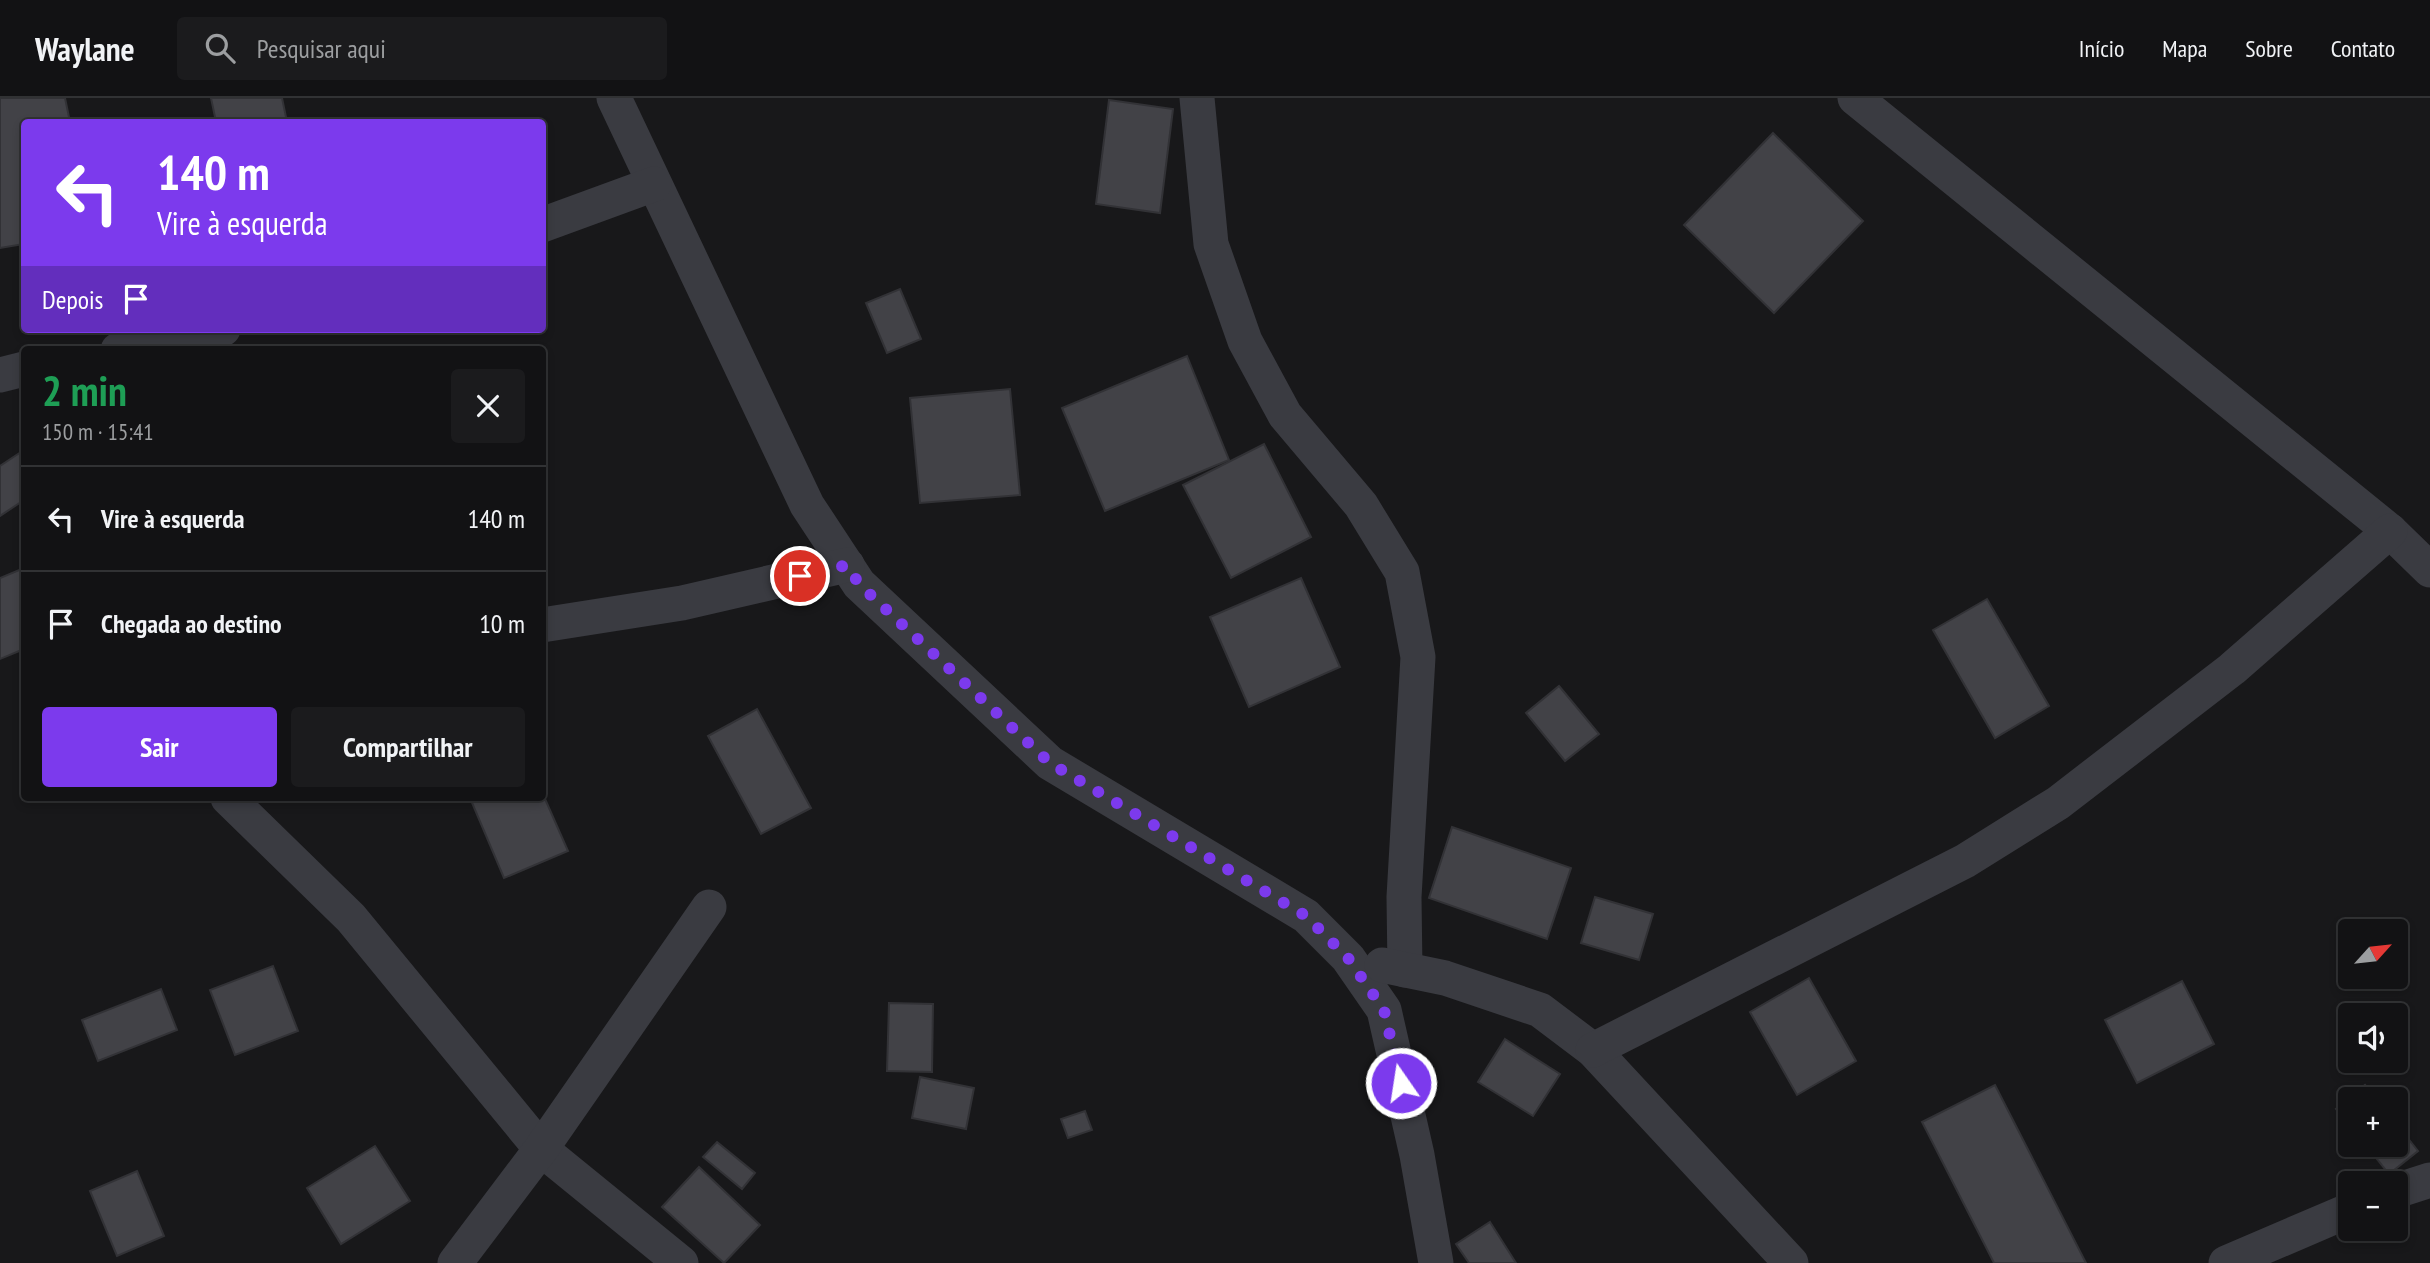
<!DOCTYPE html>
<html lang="pt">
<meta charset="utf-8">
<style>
:root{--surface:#121214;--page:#1b1b1d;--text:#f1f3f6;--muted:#9c9ea0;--line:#313234;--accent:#7c3aed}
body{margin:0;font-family:"PT Sans Narrow",sans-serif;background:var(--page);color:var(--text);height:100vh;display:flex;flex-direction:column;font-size:26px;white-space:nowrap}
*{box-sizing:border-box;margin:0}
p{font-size:23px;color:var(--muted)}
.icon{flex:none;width:38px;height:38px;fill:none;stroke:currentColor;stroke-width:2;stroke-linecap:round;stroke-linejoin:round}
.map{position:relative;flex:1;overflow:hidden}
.details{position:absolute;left:21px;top:248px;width:525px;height:455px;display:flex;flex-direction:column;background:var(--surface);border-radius:7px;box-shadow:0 4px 10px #0003,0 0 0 2px var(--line)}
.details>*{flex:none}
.guide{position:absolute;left:21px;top:21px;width:525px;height:214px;border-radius:7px;box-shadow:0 4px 10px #0003,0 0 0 2px var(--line);background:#7c3aed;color:#fff;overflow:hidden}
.needle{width:46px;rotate:63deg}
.tools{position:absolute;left:2338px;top:821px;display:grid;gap:14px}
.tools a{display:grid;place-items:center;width:70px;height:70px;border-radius:7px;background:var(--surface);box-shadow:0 4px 10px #0003,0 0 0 2px var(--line);font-size:35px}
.pin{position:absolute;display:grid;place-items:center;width:60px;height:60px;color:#fff;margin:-30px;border:4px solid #fff;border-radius:50%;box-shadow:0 2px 7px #0007}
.me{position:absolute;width:77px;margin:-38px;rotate:347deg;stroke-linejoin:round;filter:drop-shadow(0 0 5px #0008)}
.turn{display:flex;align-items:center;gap:24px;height:147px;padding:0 21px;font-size:32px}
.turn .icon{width:91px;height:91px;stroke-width:2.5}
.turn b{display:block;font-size:49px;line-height:60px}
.then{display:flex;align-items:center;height:66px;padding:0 21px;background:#0003;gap:14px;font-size:26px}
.round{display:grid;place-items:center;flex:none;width:74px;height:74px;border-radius:7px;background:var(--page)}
.headline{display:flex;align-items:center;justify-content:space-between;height:119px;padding:0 21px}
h1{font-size:42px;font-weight:800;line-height:52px;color:#1e9e55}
.cta{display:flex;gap:14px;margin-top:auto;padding:14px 21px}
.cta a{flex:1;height:80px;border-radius:7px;background:var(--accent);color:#fff;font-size:28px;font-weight:800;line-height:80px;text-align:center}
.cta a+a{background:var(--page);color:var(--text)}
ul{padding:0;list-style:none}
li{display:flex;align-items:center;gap:21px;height:105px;padding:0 21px;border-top:2px solid var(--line)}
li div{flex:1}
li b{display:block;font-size:26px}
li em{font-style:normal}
header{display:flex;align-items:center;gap:42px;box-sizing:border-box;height:98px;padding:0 35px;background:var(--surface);border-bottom:2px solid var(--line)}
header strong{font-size:33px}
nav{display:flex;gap:38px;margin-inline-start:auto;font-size:24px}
.search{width:490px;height:63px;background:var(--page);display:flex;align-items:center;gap:18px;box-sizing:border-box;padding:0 24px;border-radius:7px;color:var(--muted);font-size:26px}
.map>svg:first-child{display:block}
.building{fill:#424247;stroke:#323236;stroke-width:2}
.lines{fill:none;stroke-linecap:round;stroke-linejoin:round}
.minor{stroke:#3a3b41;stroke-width:35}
.route{stroke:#7c3aed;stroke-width:12;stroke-dasharray:0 21.6}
</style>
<header>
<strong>Waylane</strong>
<div class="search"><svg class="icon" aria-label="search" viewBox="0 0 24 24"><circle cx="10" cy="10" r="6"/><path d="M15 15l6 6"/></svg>Pesquisar aqui</div>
<nav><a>Início</a><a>Mapa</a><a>Sobre</a><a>Contato</a></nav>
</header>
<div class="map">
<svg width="2430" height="1165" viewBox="0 0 2430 1165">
<rect width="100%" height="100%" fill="#18181a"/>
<!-- building -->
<g class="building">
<polygon points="0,0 65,0 70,24 24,24 24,146 0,150"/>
<polygon points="211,0 282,0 287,24 216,24"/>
<polygon points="1109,2 1173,11 1160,115 1096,106"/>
<polygon points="1773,35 1863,123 1774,215 1684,127"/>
<polygon points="900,191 921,241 887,255 866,205"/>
<polygon points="1187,258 1229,362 1105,413 1062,310"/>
<polygon points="1010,291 1020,397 920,405 910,300"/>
<polygon points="1264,346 1311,439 1231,480 1183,387"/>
<polygon points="24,352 24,402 0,418 0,368"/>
<polygon points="24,470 24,551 0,561 0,480"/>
<polygon points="1301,480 1340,569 1249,609 1210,519"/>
<polygon points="1987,501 2049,608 1995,640 1933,532"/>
<polygon points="1559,588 1599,636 1565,663 1526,615"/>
<polygon points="757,611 811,710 761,736 708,638"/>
<polygon points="542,694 568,753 504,780 470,700 542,700"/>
<polygon points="1452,729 1571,770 1547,841 1429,800"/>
<polygon points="1595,799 1653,816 1639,862 1581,845"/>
<polygon points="273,868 298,933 235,957 210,892"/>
<polygon points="1809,880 1856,963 1797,997 1750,914"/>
<polygon points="2182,883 2214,946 2137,985 2105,922"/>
<polygon points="161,891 177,932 98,963 82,922"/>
<polygon points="889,905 933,906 932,974 887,973"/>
<polygon points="1505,941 1560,976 1533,1018 1478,984"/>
<polygon points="920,979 974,990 966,1031 912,1020"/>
<polygon points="1995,987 2086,1165 1994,1165 1922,1024"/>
<polygon points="2365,987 2377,1001 2350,1001 2350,1028 2336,1011"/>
<polygon points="1085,1013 1092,1032 1068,1040 1061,1021"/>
<polygon points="2396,1025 2418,1053 2389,1076 2365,1046 2396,1046"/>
<polygon points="717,1044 755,1075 742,1091 703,1059"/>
<polygon points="375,1048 410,1103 341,1146 307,1090"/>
<polygon points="699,1069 760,1127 724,1165 662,1109"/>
<polygon points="137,1073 164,1138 117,1158 90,1093"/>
<polygon points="1490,1124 1516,1165 1469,1165 1456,1146"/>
</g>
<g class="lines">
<!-- minor -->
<g class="minor">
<polyline points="614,0 807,407 859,486 1050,665 1306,818 1348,860 1384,912 1417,1057 1436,1165"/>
<polyline points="1197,0 1211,146 1245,243 1285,317 1361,407 1402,474 1418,559 1404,799 1405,872"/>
<polyline points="1855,0 2390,433 2430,472"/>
<polyline points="542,127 654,86"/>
<polyline points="118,252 223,231"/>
<polyline points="0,277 24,271"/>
<polyline points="542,527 682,505 847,467"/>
<polyline points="228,700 351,820 541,1051 681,1165"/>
<polyline points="1382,867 1445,880 1540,912 1593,952 1791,1165"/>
<polyline points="1593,952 1965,763 2058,705 2232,571 2390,433"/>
<polyline points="2396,1093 2430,1082"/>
<polyline points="455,1165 541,1051 709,809"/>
<polyline points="2226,1165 2350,1112"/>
</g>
</g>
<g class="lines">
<!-- route -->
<polyline class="route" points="800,478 847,467 859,486 1050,665 1306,818 1348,860 1384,912 1401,985"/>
</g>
</svg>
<div class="tools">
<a><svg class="needle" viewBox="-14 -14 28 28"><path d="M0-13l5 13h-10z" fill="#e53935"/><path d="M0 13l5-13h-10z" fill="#9c9ea0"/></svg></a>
<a><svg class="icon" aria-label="sound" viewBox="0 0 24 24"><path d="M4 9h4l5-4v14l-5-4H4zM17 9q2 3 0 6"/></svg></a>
<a>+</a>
<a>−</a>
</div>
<div class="pin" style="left:800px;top:478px;background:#d93025"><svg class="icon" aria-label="arrive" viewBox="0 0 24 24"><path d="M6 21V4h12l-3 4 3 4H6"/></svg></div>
<svg class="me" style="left:1401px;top:985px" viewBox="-20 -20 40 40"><circle r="17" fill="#7c3aed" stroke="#fff" stroke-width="3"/><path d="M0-11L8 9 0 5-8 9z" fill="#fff"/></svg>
<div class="guide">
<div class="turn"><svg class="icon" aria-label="left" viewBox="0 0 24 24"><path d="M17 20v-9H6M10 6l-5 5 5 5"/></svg><div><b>140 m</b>Vire à esquerda</div></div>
<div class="then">Depois<svg class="icon" aria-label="arrive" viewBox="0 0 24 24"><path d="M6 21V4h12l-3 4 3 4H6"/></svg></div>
</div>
<section class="details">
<div class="headline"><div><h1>2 min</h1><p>150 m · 15:41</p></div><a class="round"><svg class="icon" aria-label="close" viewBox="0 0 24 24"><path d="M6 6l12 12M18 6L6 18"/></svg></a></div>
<ul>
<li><svg class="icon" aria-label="left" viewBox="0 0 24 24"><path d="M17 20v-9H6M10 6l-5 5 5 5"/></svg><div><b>Vire à esquerda</b></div><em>140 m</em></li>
<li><svg class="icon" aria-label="arrive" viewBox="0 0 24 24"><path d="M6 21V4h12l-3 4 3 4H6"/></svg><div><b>Chegada ao destino</b></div><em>10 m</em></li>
</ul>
<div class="cta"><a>Sair</a><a>Compartilhar</a></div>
</section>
</div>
